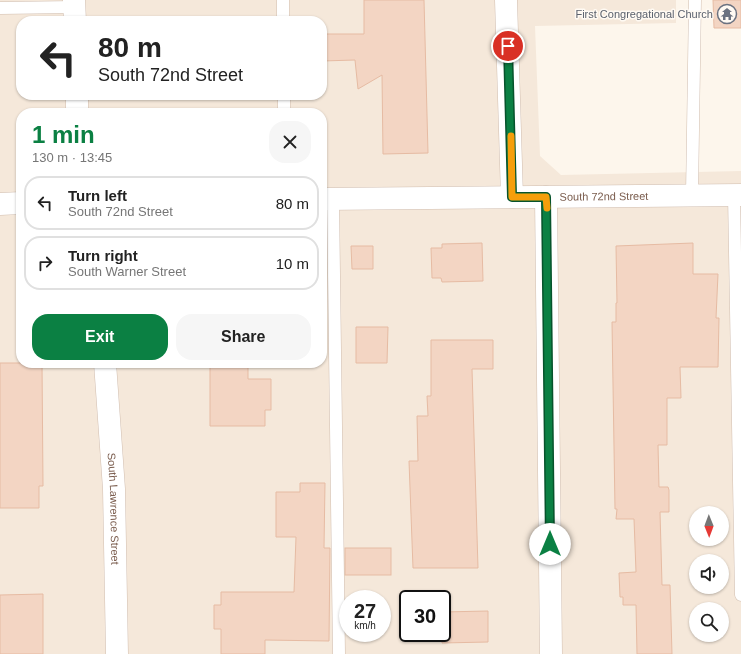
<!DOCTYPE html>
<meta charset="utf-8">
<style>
:root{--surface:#fff;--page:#f6f6f6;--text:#222;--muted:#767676;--line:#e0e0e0;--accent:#0b8043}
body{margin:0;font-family:Arial,sans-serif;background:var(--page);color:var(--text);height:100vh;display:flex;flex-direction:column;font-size:15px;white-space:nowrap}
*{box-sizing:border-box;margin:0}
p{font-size:13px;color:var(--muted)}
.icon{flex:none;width:22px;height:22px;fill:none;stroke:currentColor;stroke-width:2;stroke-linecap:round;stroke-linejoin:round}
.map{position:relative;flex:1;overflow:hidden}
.side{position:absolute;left:16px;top:108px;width:311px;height:260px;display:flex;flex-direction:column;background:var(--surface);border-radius:16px;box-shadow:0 1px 3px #0004}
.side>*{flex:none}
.hud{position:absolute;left:16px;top:16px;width:311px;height:84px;border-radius:16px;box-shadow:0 1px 3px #0004;background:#fff;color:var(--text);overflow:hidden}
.needle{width:26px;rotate:179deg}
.fabs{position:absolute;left:689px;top:506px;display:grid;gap:8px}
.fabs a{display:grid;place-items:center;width:40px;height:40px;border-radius:50%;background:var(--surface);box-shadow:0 1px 3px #0004;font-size:20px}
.speed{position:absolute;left:339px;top:590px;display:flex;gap:8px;font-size:20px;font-weight:700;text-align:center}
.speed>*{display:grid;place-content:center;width:52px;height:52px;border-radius:50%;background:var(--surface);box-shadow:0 1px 3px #0004;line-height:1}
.speed small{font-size:10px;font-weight:400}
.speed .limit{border:2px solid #111;border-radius:6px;background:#fff;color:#111}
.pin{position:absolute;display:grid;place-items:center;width:34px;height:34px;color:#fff;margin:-17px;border:2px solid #fff;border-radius:50%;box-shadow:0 1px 4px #0007}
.me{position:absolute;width:44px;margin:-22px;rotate:0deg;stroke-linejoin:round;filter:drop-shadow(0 0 3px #0008)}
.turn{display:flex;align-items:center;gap:14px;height:84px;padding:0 16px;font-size:18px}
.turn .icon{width:52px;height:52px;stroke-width:2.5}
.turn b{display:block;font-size:28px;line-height:34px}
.round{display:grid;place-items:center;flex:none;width:42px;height:42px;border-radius:16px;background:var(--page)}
.overview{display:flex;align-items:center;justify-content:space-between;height:68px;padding:0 16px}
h1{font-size:24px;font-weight:700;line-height:30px;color:var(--accent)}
.primary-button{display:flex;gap:8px;margin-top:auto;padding:8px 16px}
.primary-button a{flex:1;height:46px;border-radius:16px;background:var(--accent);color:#fff;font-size:16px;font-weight:700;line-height:46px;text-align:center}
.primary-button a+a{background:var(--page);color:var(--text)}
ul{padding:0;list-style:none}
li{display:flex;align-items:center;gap:12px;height:54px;margin:0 8px 6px;padding:0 8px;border:2px solid var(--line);border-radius:16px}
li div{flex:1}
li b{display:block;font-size:15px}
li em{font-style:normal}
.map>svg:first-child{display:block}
.residential{fill:#f5e8da;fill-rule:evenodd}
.building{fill:#f3d5c3;stroke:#e6bba3}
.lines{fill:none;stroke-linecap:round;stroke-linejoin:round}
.service-casing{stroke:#d1beb0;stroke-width:13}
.minor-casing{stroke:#d1beb0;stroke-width:23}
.service{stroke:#fff;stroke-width:12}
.minor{stroke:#fff;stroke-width:22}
.route-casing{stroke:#07532c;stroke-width:10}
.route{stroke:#0b8043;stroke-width:7}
.slow{stroke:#f59e0b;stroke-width:7}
.labels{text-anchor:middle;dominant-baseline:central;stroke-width:3;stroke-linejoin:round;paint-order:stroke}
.worship-label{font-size:11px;fill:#5b616d;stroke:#fffaf3;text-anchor:end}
.street-label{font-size:11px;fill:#7a5c4d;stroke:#fffaf3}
</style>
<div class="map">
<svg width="741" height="654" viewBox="0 0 741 654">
<rect width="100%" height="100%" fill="#fdf6ec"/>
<!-- residential -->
<path class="residential" d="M0,0H676V23L535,26L540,156L561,175L741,171V654H0ZM21,21H322V95H21ZM21,113H322V363H21ZM696,513H722V539H696ZM696,561H722V587H696ZM348,599H382V633H348ZM408,599H442V633H408ZM696,609H722V635H696Z"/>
<!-- building -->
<g class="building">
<polygon points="364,0 424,0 428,153 383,154 382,75 358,89 355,60 322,61 322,34 364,34"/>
<polygon points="713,0 741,0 741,28 714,28"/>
<polygon points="482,243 483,281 442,282 441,278 432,278 431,248 442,248 442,244"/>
<polygon points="693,243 693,274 718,274 716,318 719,318 718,367 680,367 681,398 667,398 667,445 658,445 659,487 668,487 669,490 669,512 660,512 662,585 670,585 672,654 637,654 636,605 623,605 623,597 620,597 619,573 636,572 634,519 616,519 617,509 615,509 612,322 616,322 616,303 617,303 616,246"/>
<polygon points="351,246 373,246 373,269 352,269"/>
<polygon points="356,327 388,327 387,363 356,363"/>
<polygon points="431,340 493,340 493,369 472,369 478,568 413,568 409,461 418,461 417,416 428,416 427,396 431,396"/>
<polygon points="0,363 42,363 43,486 39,486 39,508 0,508"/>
<polygon points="210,364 248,364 248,379 271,379 271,410 265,410 265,426 210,426"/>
<polygon points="300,483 325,483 324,548 330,548 329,641 265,640 265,654 221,654 221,629 214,629 214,605 221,605 221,592 294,592 296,537 276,537 276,492 300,492"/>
<rect x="345" y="548" width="46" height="27"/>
<polygon points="43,594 43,654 0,654 0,595"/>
<polygon points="488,611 488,642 442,643 442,612"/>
</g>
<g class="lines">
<!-- service casing -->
<g class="service-casing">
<g id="service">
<polyline points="283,0 283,21"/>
<polyline points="0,8 75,7"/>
<polyline points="284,95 284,113"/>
<polyline points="692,195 695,0"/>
<polyline points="734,195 741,595"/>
<polyline points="333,199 339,654"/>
</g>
</g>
<!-- minor casing -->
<g class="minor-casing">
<g id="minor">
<polyline points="74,0 75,21"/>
<polyline points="506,0 512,197"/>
<polyline points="77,95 77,113"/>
<polyline points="546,197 551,654"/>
<path id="s1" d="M322,199L741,195"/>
<polyline points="0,204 21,203"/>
<path id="s2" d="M105,363L114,489L117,654"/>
</g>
</g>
<!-- service -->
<use href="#service" class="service"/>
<!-- minor -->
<use href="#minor" class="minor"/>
</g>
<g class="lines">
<!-- route casing -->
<g class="route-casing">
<polyline id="route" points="508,46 512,197 546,197 550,544"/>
</g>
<!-- route -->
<use href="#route" class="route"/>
<!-- slow -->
<polyline class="slow" points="511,136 512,197 546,197 547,208"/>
</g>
<!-- icons -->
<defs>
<g id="temple-ring" transform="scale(1)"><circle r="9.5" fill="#fffaf3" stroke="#6b7280" stroke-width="1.5"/><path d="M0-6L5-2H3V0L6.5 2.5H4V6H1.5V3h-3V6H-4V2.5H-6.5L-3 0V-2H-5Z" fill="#6b7280"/></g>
</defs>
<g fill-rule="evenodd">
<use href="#temple-ring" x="727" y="14"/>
</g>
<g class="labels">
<!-- worship labels -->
<g class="worship-label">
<text x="713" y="14">First Congregational Church</text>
</g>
<!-- street labels -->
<g class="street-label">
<text stroke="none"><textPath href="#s1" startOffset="282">South 72nd Street</textPath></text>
<text stroke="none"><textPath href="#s2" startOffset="146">South Lawrence Street</textPath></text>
</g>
</g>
</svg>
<div class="fabs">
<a><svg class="needle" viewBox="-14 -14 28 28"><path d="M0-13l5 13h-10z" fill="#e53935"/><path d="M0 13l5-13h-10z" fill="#767676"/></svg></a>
<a><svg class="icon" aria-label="sound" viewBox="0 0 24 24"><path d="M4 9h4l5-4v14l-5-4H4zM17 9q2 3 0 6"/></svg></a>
<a><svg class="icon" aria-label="search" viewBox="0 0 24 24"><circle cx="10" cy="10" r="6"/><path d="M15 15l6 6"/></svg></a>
</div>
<div class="speed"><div>27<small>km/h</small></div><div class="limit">30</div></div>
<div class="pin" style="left:508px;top:46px;background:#d93025"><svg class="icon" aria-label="arrive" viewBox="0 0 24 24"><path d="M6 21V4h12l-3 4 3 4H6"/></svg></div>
<svg class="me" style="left:550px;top:544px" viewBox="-20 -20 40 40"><circle r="19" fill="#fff"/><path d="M0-13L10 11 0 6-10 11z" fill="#0b8043"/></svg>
<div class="hud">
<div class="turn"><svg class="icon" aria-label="left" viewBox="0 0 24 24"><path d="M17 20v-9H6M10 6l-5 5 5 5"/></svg><div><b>80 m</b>South 72nd Street</div></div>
</div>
<section class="side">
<div class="overview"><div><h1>1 min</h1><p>130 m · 13:45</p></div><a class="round"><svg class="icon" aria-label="close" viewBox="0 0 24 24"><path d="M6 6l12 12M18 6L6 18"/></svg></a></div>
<ul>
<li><svg class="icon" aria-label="left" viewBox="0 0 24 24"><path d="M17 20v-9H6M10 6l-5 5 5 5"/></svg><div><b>Turn left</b><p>South 72nd Street</p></div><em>80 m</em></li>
<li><svg class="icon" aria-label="right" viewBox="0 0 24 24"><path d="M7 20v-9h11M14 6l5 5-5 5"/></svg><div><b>Turn right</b><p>South Warner Street</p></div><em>10 m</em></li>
</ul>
<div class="primary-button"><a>Exit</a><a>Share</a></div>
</section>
</div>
